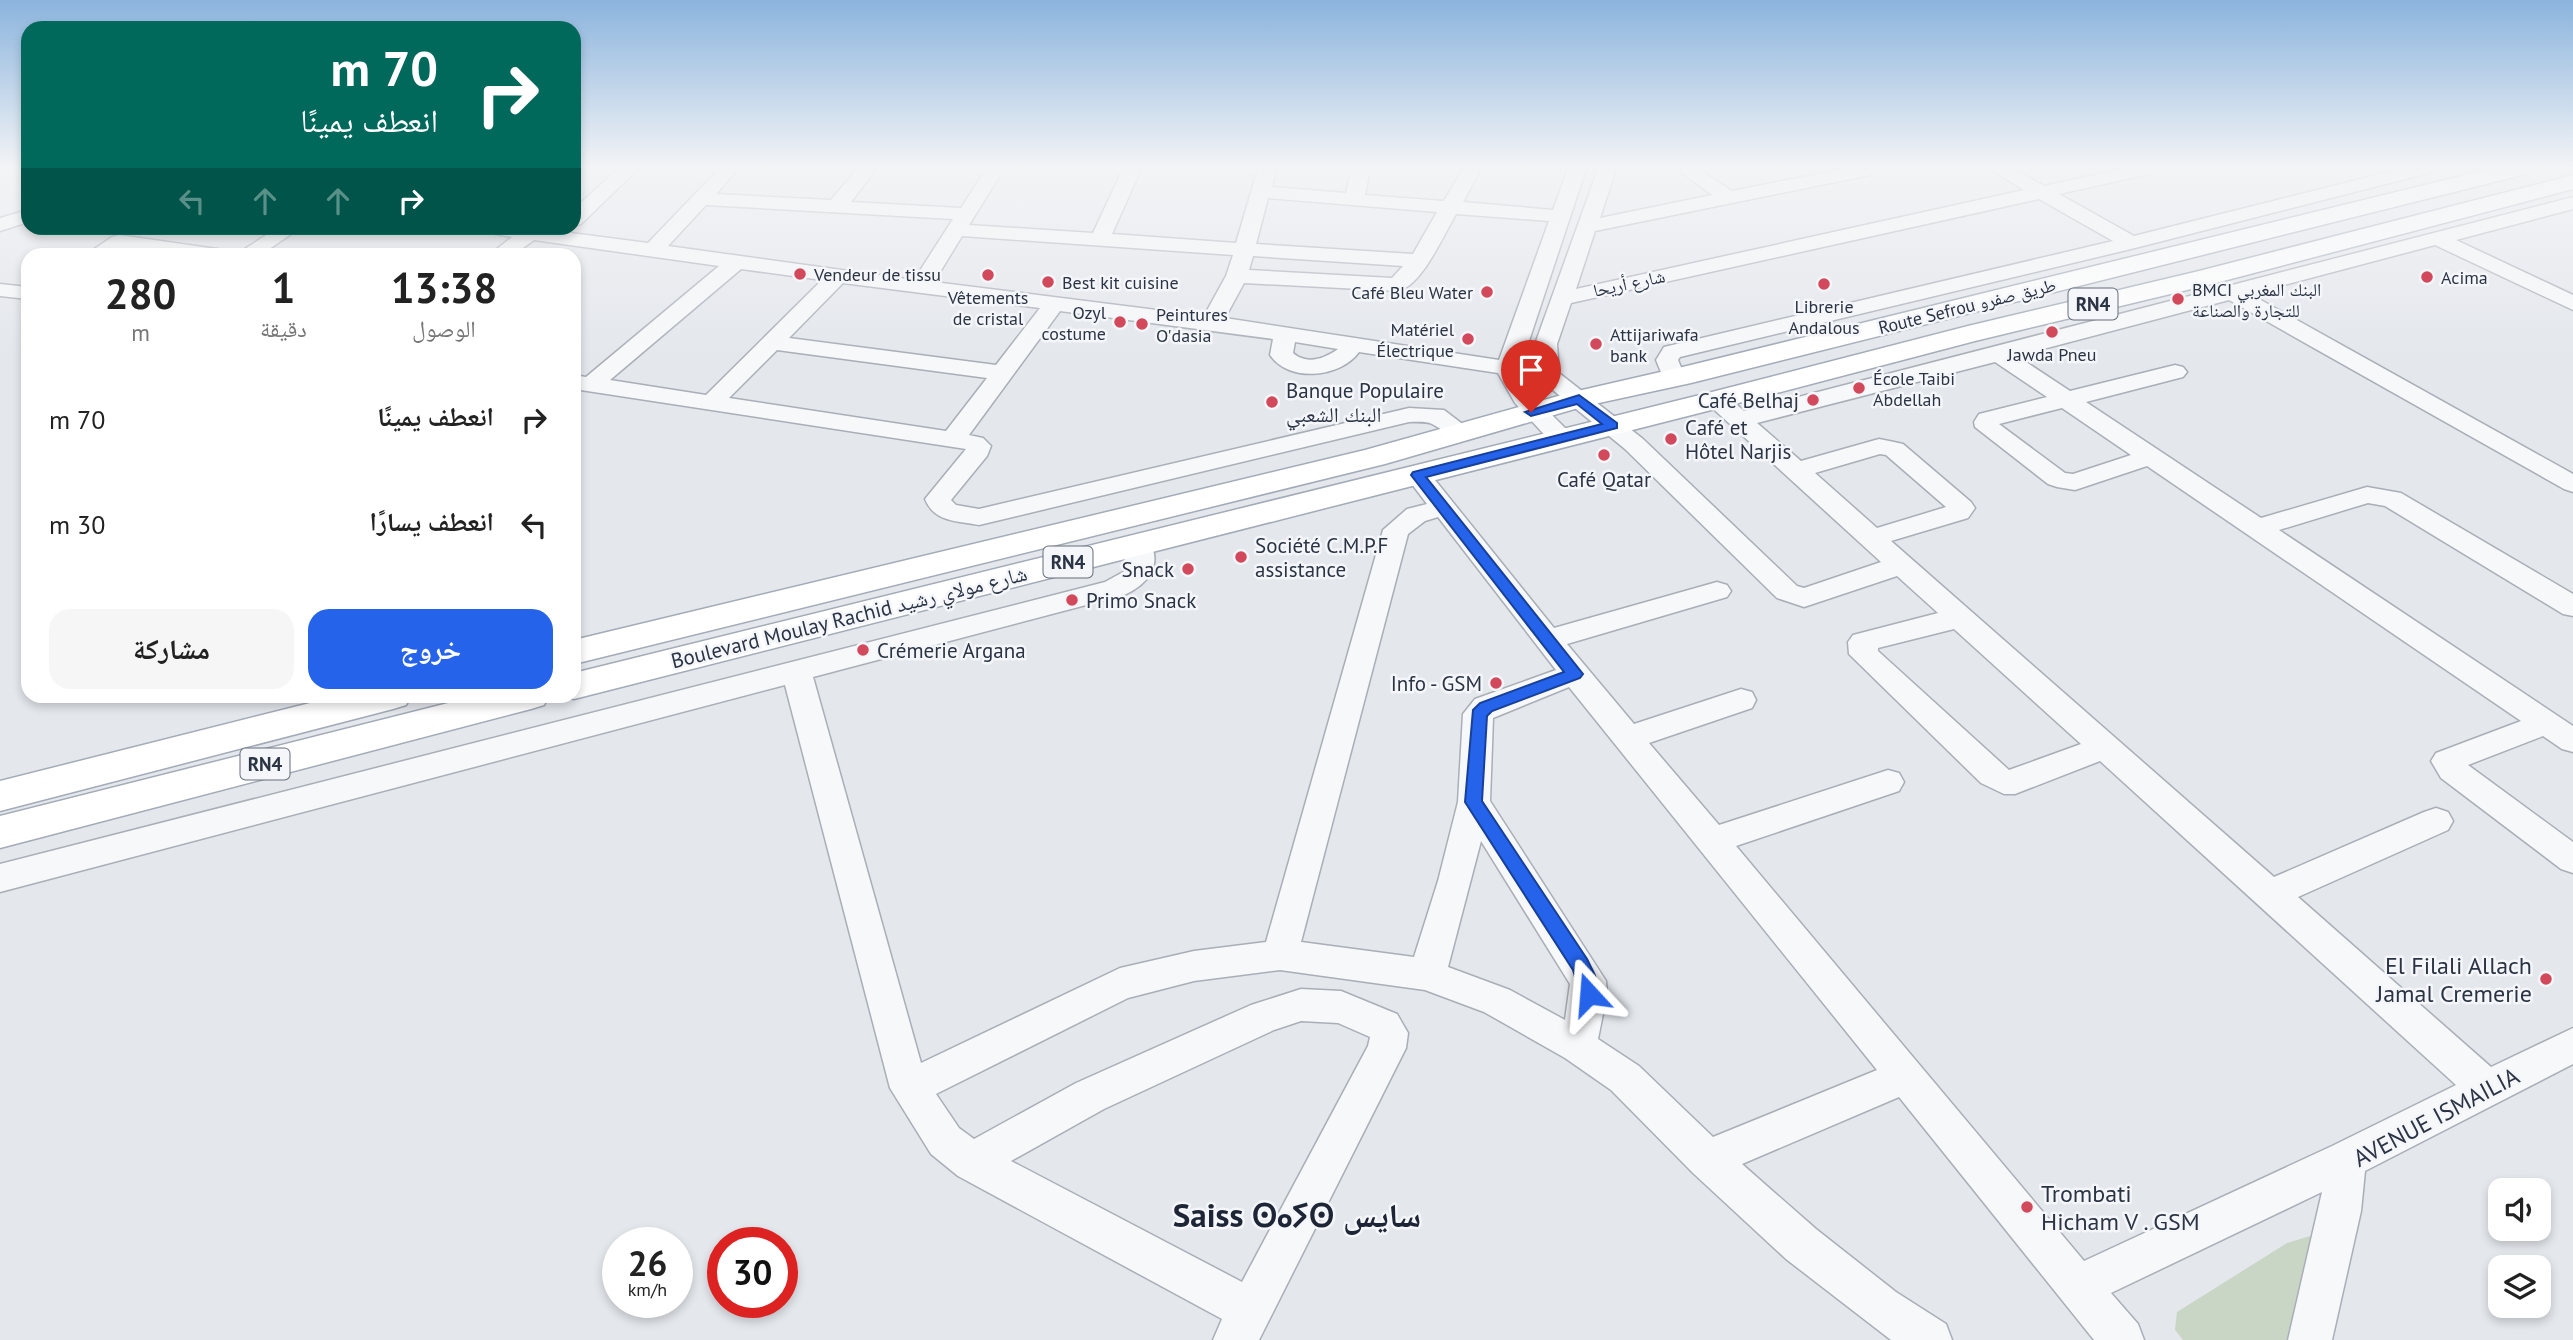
<!DOCTYPE html>
<html lang="ar">
<meta charset="utf-8">
<style>
:root{--surface:#fff;--page:#f6f6f6;--text:#222;--muted:#767676;--accent:#2563eb}
body{margin:0;font-family:"PT Sans","Noto Naskh Arabic","Noto Sans Tifinagh",sans-serif;background:var(--page);color:var(--text);direction:rtl;height:100vh;display:flex;flex-direction:column;font-size:26px;white-space:nowrap}
*{box-sizing:border-box;margin:0}
p{font-size:23px;color:var(--muted)}
.icon{flex:none;width:38px;height:38px;fill:none;stroke:currentColor;stroke-width:2;stroke-linecap:round;stroke-linejoin:round}
.map{position:relative;flex:1;overflow:hidden;direction:ltr}
.details{position:absolute;left:21px;top:248px;width:560px;height:455px;display:flex;flex-direction:column;background:var(--surface);border-radius:21px;box-shadow:0 4px 10px #0003;direction:rtl}
.details>*{flex:none}
.banner{position:absolute;left:21px;top:21px;width:560px;height:214px;border-radius:21px;box-shadow:0 4px 10px #0003;direction:rtl;background:#00695c;color:#fff;overflow:hidden}
.fabs{position:absolute;left:2488px;top:1178px;display:grid;gap:14px}
.fabs a{display:grid;place-items:center;width:63px;height:63px;border-radius:14px;background:var(--surface);box-shadow:0 4px 10px #0003;font-size:35px}
.speed{position:absolute;left:602px;top:1227px;display:flex;gap:14px;font-size:35px;font-weight:700;text-align:center}
.speed>*{display:grid;place-content:center;width:91px;height:91px;border-radius:50%;background:var(--surface);box-shadow:0 4px 10px #0003;line-height:1}
.speed small{font-size:18px;font-weight:400}
.speed .limit{border:10px solid #d22;background:#fff;color:#111}
.pin{position:absolute;display:grid;place-items:center;width:60px;height:60px;color:#fff;margin:-72px -30px;border-radius:50% 50% 50% 0;rotate:-45deg;box-shadow:0 0 7px #0007}
.pin .icon{rotate:45deg}
.me{position:absolute;width:77px;margin:-38px;rotate:341deg;stroke-linejoin:round;filter:drop-shadow(0 0 5px #0008)}
.turn{display:flex;align-items:center;gap:24px;height:147px;padding:0 28px;font-size:32px}
.turn .icon{width:91px;height:91px;stroke-width:2.5}
.turn b{display:block;font-size:49px;line-height:60px}
.lanes{display:flex;align-items:center;height:66px;padding:0 28px;background:#0003;justify-content:center;gap:35px;direction:ltr}
.lanes .off{opacity:.35}
.eta{display:flex;justify-content:space-evenly;align-items:center;height:119px;text-align:center}
.eta b{font-size:42px;font-weight:700;line-height:49px}
.cta{display:flex;gap:14px;margin-top:auto;padding:14px 28px}
.cta a{flex:1;height:80px;border-radius:21px;background:var(--accent);color:#fff;font-size:28px;font-weight:700;line-height:80px;text-align:center}
.cta a+a{background:var(--page);color:var(--text)}
ul{padding:0;list-style:none}
li{display:flex;align-items:center;gap:21px;height:105px;padding:0 28px}
li div{flex:1}
li b{display:block;font-size:26px}
li em{font-style:normal}
.map>svg:first-child{display:block}
.green{fill:#c9d6c5}
.lines{fill:none;stroke-linecap:round;stroke-linejoin:round}
.minor-casing{stroke:#a9aeb7;stroke-width:3}
.major-casing{stroke:#a3abb8;stroke-width:3}
.minor{fill:#f7f8fa;fill-rule:evenodd}
.major{fill:#fff;fill-rule:evenodd}
.route{fill:#2563eb;stroke:#184099;stroke-width:2}
.poi-dot{fill:#d1495b;stroke:#f4f6f9;stroke-width:2.5}
.labels{text-anchor:middle;dominant-baseline:central;stroke-width:5;stroke-linejoin:round;paint-order:stroke}
.far-poi-label{font-size:18px;fill:#2b3445;stroke:#f4f6f9;text-anchor:start}
.far-street-label{font-size:18px;fill:#2b3445;stroke:#f4f6f9}
.shield{fill:#f4f6f9;stroke:#676e7b;stroke-width:2}
.shield-label{font-size:19px;font-weight:bold;fill:#2b3445}
.poi-label{font-size:21px;fill:#2b3445;stroke:#f4f6f9;text-anchor:start}
.street-label{font-size:21px;fill:#2b3445;stroke:#f4f6f9}
.near-poi-label{font-size:24px;fill:#2b3445;stroke:#f4f6f9;text-anchor:end}
.near-street-label{font-size:24px;fill:#2b3445;stroke:#f4f6f9}
.near-district-label{font-size:33px;font-weight:bold;fill:#1d2536;stroke:#f4f6f9}
</style>
<div class="map">
<svg width="2573" height="1340" viewBox="0 0 2573 1340">
<rect width="100%" height="100%" fill="#e4e7ec"/>
<!-- green -->
<polygon class="green" points="2310,1236 2323,1263 2305,1340 2183,1340 2175,1330 2177,1312 2287,1243"/>
<g class="lines">
<!-- minor casing -->
<g class="minor-casing">
<g id="minor">
<polygon points="618,169 638,169 581,224 574,226 574,209"/>
<path d="M719,169H738L716,194L831,200L857,169H876L851,202L961,208L986,169H1004L969,225L1093,233L1123,169H1141L1112,234L1236,243L1258,169H1276L1272,187L1346,193L1352,169H1370L1365,195L1444,201L1463,169H1481L1463,202L1553,210L1568,169H1586L1522,362L1534,363L1535,344L1598,169H1616L1600,218L1712,195L1677,169H1698L1732,191L1843,169H1879L1870,175L1595,231L1576,289L2024,190L1991,169H2013L2044,186L2122,169H2156L2154,173L2059,194L2134,236L2400,169H2431L2429,173L2131,249L1680,357L1678,360L1685,377L1681,382H1665L1656,360L1664,347L2113,241L2039,199L1571,303L1557,344L1559,373L1643,439L1797,586L1804,588L1881,562L1709,405L1705,400L1709,395H1725L1744,411L2573,197V209L2456,240L2573,295V310L2435,245L2250,294L2573,474V492L2564,489L2229,300L2017,356L2070,391L2175,365L2183,367L2187,372L2183,377L2086,402L2261,518L2367,487L2401,493L2573,594V616L2563,614L2385,506L2368,503L2279,530L2573,726V752L2562,749L2543,736L2468,765L2573,842V873L2561,869L2441,778L2431,761L2436,753L2521,721L2147,466L2075,490L2057,487L2048,484L1975,427L1974,422L1979,414L2047,397L1995,362L1757,423L1801,461L1879,439L1894,442L1903,444L1971,502L1975,508L1968,518L1891,541L2274,877L2424,812L2436,808L2448,812L2453,821L2448,830L2298,897L2491,1067L2573,1028V1064L2365,1171L2361,1211L2332,1340H2288L2322,1192L2111,1293L2138,1324L2144,1340H2094L1899,1097L1742,1164L1816,1229L1896,1292L1946,1324L1952,1340H1891L1786,1259L1693,1173L1611,1090L1565,1058L1484,1012L1425,990L1280,970L1194,981L1128,998L936,1094L959,1128L974,1139L1076,1083L1251,1005L1301,989L1341,991L1397,1014L1408,1033L1406,1048L1259,1340H1213L1222,1319L958,1176L931,1154L890,1088L785,685L0,892V864L1105,582L1125,571L1124,545L1128,539L1138,536L1148,539C1164,564 1148,585 1124,595L813,677L921,1063L1120,968L1194,951L1266,942L1383,530L1407,509L1427,504L1405,475L1409,470L1418,467L1427,470L1554,628L1717,582L1727,585L1731,591L1727,597L1567,644L1634,724L1741,689L1752,692L1756,700L1752,708L1649,743L1719,825L1888,770L1899,773L1904,782L1899,791L1736,846L2084,1261L2332,1146L2456,1085L2100,761L2015,794H2004L1981,783L1849,654L1848,642L1853,635L1938,613L1897,576L1804,607L1777,598L1625,449L1537,377L1523,376L1539,402L1571,434L1574,439L1571,444L1562,446L1553,444L1515,403L1498,373L1359,352C1340,378 1289,383 1270,355L1273,339L1060,311L969,435L983,438L991,446L987,456L951,500L956,505L979,509L1409,408L1444,410L1473,432L1470,437C1453,441 1446,431 1432,424C1426,421 1417,422 1409,422L979,525C957,521 934,522 925,499L966,449L574,389V375L586,377L719,266L534,240L512,256H488L512,237L485,232L482,228H532L648,243ZM1268,198L1437,212L1413,254L1256,244ZM706,205L953,219L914,280L668,246ZM1456,214L1549,221L1499,360L1225,318L1244,283L1398,291C1422,286 1444,234 1456,214ZM962,236L1233,255L1226,276L1204,316L934,282ZM1253,256L1403,266L1392,278L1249,270ZM741,269L822,280L706,395L610,380ZM843,283L1040,308L996,365L789,338ZM1295,342L1338,349C1324,359 1307,365 1293,353ZM777,350L987,378L946,431L729,398ZM2062,408L2131,455L2073,474L2065,473L1999,424ZM1880,454L1886,455L1946,507L1877,528L1815,473ZM1438,517L1556,670L1475,699L1463,714L1458,802L1438,881L1414,957L1301,942L1408,534L1425,521ZM1954,629L2081,744L2009,770L1878,651V648ZM1569,687L1877,1070L1713,1137L1639,1066L1598,1039L1607,994L1606,981L1490,801L1493,718ZM1481,841L1570,984L1565,1020L1510,990L1448,967ZM1301,1021L1338,1023L1370,1037L1368,1046L1242,1282L1011,1161L1104,1109L1274,1030Z"/>
<polygon points="28,210 28,222 0,231 0,218"/>
<polygon points="277,228 300,228 259,256 234,256"/>
<polygon points="119,235 224,250 234,256 177,256 122,248 109,256 84,256 112,237"/>
<polygon points="0,284 28,287 28,299 0,296"/>
</g>
</g>
<!-- major casing -->
<g class="major-casing">
<g id="major">
<polygon points="2490,169 2530,169 2526,174 1691,383 1585,406 1385,464 574,664 574,640 1365,450 1569,393 1691,365"/>
<polygon points="2573,175 2573,189 2212,284 1975,341 1727,406 574,699 565,696 574,696 574,673 1708,393 1968,326 2199,271"/>
<polygon points="338,696 411,696 406,705 393,709 0,811 0,781"/>
<polygon points="476,696 549,696 544,705 531,709 0,848 0,816"/>
</g>
</g>
<!-- minor -->
<use href="#minor" class="minor"/>
<!-- major -->
<use href="#major" class="major"/>
</g>
<!-- sky -->
<linearGradient id="sky" x2="0" y2="1"><stop stop-color="#8bb4dd"/><stop offset="0.47" stop-color="#f3f4f6"/><stop offset="1" stop-color="#f3f4f6" stop-opacity="0"/></linearGradient>
<rect width="2573" height="356" fill="url(#sky)"/>
<!-- route -->
<path class="route" d="M1579,395L1617,423V428L1426,477L1583,674L1580,678L1492,711L1487,716L1482,801L1587,959C1593,972 1603,985 1596,1000L1589,1002L1582,1000L1573,970L1465,802L1473,710L1480,703L1564,672L1411,475L1413,472L1602,424L1577,404L1531,416L1525,412Z"/>
<!-- markers -->
<g class="poi-dot">
<circle cx="800" cy="274" r="7"/>
<circle cx="988" cy="275" r="7"/>
<circle cx="2427" cy="277" r="7"/>
<circle cx="1048" cy="282" r="7"/>
<circle cx="1824" cy="284" r="7"/>
<circle cx="1487" cy="292" r="7"/>
<circle cx="2178" cy="299" r="7"/>
<circle cx="1120" cy="322" r="7"/>
<circle cx="1142" cy="324" r="7"/>
<circle cx="2052" cy="332" r="7"/>
<circle cx="1468" cy="339" r="7"/>
<circle cx="1596" cy="344" r="7"/>
<circle cx="1859" cy="388" r="7"/>
<circle cx="1813" cy="400" r="7"/>
<circle cx="1272" cy="402" r="7"/>
<circle cx="1671" cy="439" r="7"/>
<circle cx="1604" cy="455" r="7"/>
<circle cx="1241" cy="557" r="7"/>
<circle cx="1188" cy="569" r="7"/>
<circle cx="1072" cy="600" r="7"/>
<circle cx="863" cy="650" r="7"/>
<circle cx="1496" cy="683" r="7"/>
<circle cx="2546" cy="979" r="7"/>
<circle cx="2027" cy="1207" r="7"/>
</g>
<g class="labels">
<!-- far-poi labels -->
<g class="far-poi-label">
<text x="814" y="274">Vendeur de tissu</text>
<text x="2441" y="277">Acima</text>
<text x="1062" y="282">Best kit cuisine</text>
<text x="2192" y="289">BMCI البنك المغربي<tspan x="2192" dy="21">للتجارة والصناعة</tspan></text>
<text x="1473" y="292" text-anchor="end">Café Bleu Water</text>
<text x="988" y="297" text-anchor="middle">Vêtements<tspan x="988" dy="21">de cristal</tspan></text>
<text x="1824" y="306" text-anchor="middle">Librerie<tspan x="1824" dy="21">Andalous</tspan></text>
<text x="1106" y="312" text-anchor="end">Ozyl<tspan x="1106" dy="21">costume</tspan></text>
<text x="1156" y="314">Peintures<tspan x="1156" dy="21">O'dasia</tspan></text>
<text x="1454" y="329" text-anchor="end">Matériel<tspan x="1454" dy="21">Électrique</tspan></text>
<text x="1610" y="334">Attijariwafa<tspan x="1610" dy="21">bank</tspan></text>
<text x="2052" y="354" text-anchor="middle">Jawda Pneu</text>
<text x="1873" y="378">École Taibi<tspan x="1873" dy="21">Abdellah</tspan></text>
</g>
<!-- far-street labels -->
<g class="far-street-label">
<text transform="translate(1629 283) rotate(-12)">شارع أريحا</text>
<text transform="translate(1967 306) rotate(-14)">Route Sefrou طريق صفرو</text>
</g>
<!-- shield labels -->
<g class="shield">
<rect x="2068.5" y="288.5" width="49" height="31" rx="5"/>
<rect x="1043.5" y="546.5" width="49" height="31" rx="5"/>
<rect x="240.5" y="748.5" width="49" height="31" rx="5"/>
</g>
<g class="shield-label">
<text x="2093" y="304">RN4</text>
<text x="1068" y="562">RN4</text>
<text x="265" y="764">RN4</text>
</g>
<!-- poi labels -->
<g class="poi-label">
<text x="1286" y="390">Banque Populaire<tspan x="1286" dy="24">البنك الشعبي</tspan></text>
<text x="1799" y="400" text-anchor="end">Café Belhaj</text>
<text x="1685" y="427">Café et<tspan x="1685" dy="24">Hôtel Narjis</tspan></text>
<text x="1604" y="479" text-anchor="middle">Café Qatar</text>
<text x="1255" y="545">Société C.M.P.F<tspan x="1255" dy="24">assistance</tspan></text>
<text x="1174" y="569" text-anchor="end">Snack</text>
<text x="1086" y="600">Primo Snack</text>
<text x="877" y="650">Crémerie Argana</text>
<text x="1482" y="683" text-anchor="end">Info - GSM</text>
</g>
<!-- street labels -->
<g class="street-label">
<text transform="translate(849 617) rotate(-14)">Boulevard Moulay Rachid شارع مولاي رشيد</text>
</g>
<!-- near-poi labels -->
<g class="near-poi-label">
<text x="2532" y="965">El Filali Allach<tspan x="2532" dy="28">Jamal Cremerie</tspan></text>
<text x="2041" y="1193" text-anchor="start">Trombati<tspan x="2041" dy="28">Hicham V . GSM</tspan></text>
</g>
<!-- near-street labels -->
<g class="near-street-label">
<text transform="translate(2436 1117) rotate(-28)">AVENUE ISMAILIA</text>
</g>
<!-- near-district labels -->
<g class="near-district-label">
<text x="1297" y="1214">Saiss ⵙⴰⵢⵙ سايس</text>
</g>
</g>
</svg>
<div class="fabs">
<a><svg class="icon" aria-label="sound" viewBox="0 0 24 24"><path d="M4 9h4l5-4v14l-5-4H4zM17 9q2 3 0 6"/></svg></a>
<a><svg class="icon" aria-label="layers" viewBox="0 0 24 24"><path d="M12 4l9 5-9 5-9-5zM3 14l9 5 9-5"/></svg></a>
</div>
<div class="speed"><div>26<small>km/h</small></div><div class="limit">30</div></div>
<div class="pin" style="left:1531px;top:412px;background:#d93025"><svg class="icon" aria-label="arrive" viewBox="0 0 24 24"><path d="M6 21V4h12l-3 4 3 4H6"/></svg></div>
<svg class="me" style="left:1589px;top:994px" viewBox="-20 -20 40 40"><path d="M0-17L14 15 0 8-14 15z" fill="#2563eb" stroke="#fff" stroke-width="4"/></svg>
<div class="banner">
<div class="turn"><svg class="icon" aria-label="right" viewBox="0 0 24 24"><path d="M7 20v-9h11M14 6l5 5-5 5"/></svg><div><b>70 m</b>انعطف يمينًا</div></div>
<div class="lanes"><svg class="icon off" aria-label="left" viewBox="0 0 24 24"><path d="M17 20v-9H6M10 6l-5 5 5 5"/></svg><svg class="icon off" aria-label="ahead" viewBox="0 0 24 24"><path d="M12 20V5M6 11l6-6 6 6"/></svg><svg class="icon off" aria-label="ahead" viewBox="0 0 24 24"><path d="M12 20V5M6 11l6-6 6 6"/></svg><svg class="icon" aria-label="right" viewBox="0 0 24 24"><path d="M7 20v-9h11M14 6l5 5-5 5"/></svg></div>
</div>
<section class="details">
<div class="eta">
<div><b>13:38</b><p>الوصول</p></div>
<div><b>1</b><p>دقيقة</p></div>
<div><b>280</b><p>m</p></div>
</div>
<ul>
<li><svg class="icon" aria-label="right" viewBox="0 0 24 24"><path d="M7 20v-9h11M14 6l5 5-5 5"/></svg><div><b>انعطف يمينًا</b></div><em>70 m</em></li>
<li><svg class="icon" aria-label="left" viewBox="0 0 24 24"><path d="M17 20v-9H6M10 6l-5 5 5 5"/></svg><div><b>انعطف يسارًا</b></div><em>30 m</em></li>
</ul>
<div class="cta"><a>خروج</a><a>مشاركة</a></div>
</section>
</div>
